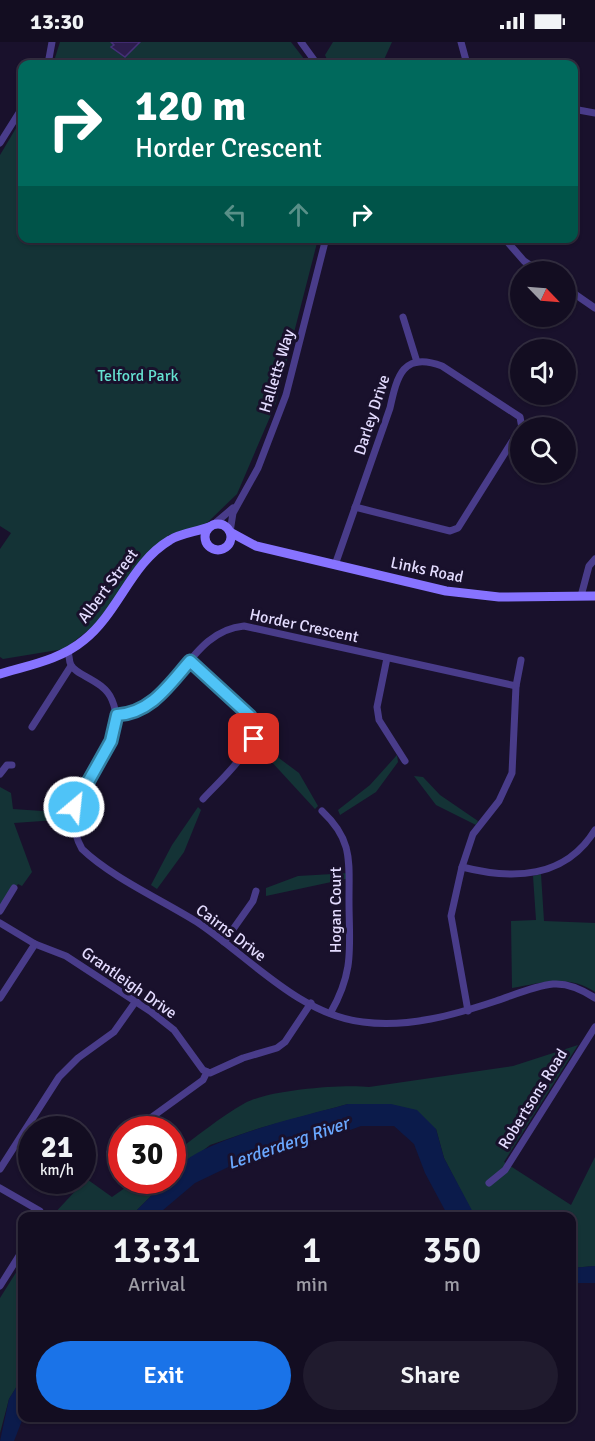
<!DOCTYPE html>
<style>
:root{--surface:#130d21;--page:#201b2e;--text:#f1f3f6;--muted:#9d9ca5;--line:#322d3f;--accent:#1a73e8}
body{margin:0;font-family:Signika,sans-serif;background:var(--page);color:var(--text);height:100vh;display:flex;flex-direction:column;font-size:22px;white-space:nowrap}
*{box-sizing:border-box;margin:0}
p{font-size:20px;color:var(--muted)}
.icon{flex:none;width:33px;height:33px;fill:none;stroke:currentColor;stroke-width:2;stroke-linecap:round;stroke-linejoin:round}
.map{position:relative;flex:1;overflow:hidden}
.side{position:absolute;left:18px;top:1170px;width:558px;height:210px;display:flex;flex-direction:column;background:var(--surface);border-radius:12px;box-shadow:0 2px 4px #0004,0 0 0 2px var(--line)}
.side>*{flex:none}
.banner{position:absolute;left:18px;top:18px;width:560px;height:183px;border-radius:12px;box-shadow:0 2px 4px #0004,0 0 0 2px var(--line);background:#00695c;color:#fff;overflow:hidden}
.needle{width:39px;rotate:115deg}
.controls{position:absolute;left:510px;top:219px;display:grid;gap:12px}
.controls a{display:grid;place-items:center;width:66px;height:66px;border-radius:50%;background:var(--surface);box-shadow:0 2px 4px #0004,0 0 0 2px var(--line);font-size:30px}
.speed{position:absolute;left:18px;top:1074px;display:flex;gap:12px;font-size:30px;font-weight:700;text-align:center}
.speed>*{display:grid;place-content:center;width:78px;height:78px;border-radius:50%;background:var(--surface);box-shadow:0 2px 4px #0004,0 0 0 2px var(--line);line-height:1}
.speed small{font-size:15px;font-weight:400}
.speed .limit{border:9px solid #d22;background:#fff;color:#111}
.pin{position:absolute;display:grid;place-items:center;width:51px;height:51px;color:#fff;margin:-26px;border-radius:12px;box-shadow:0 3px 9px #0006}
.me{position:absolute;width:66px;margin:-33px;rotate:28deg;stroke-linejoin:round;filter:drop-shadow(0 0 4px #0008)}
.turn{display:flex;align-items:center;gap:21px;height:126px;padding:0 18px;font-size:27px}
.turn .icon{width:78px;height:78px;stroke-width:2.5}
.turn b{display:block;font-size:42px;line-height:51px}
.lanes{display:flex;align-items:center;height:57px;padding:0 18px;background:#0003;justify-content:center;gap:30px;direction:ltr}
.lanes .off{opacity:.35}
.eta{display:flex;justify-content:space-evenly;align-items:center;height:102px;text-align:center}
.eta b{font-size:36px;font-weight:600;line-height:42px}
.action{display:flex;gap:12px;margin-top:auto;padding:12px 18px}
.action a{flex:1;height:69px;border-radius:36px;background:var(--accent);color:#fff;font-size:24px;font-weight:600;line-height:69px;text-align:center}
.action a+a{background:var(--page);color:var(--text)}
.status{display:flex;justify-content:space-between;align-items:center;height:42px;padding:0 30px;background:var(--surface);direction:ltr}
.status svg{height:16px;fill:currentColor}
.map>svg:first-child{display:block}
.green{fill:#143336}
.water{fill:#0b1b4b}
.building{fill:#2c1d4d;stroke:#462f79;stroke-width:1.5}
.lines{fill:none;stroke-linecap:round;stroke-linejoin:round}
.street{stroke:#493c8a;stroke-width:7}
.secondary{stroke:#8773ff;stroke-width:9}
.route-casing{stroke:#337fa1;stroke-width:15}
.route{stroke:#4fc3f7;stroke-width:10}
.labels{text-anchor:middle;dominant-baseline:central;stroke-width:6;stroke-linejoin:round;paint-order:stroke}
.street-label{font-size:16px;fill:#e4dcff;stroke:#19112c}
.park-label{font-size:16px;fill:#65e1d1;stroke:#19112c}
.water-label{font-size:18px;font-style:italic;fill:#6aa8ff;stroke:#19112c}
</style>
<div class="status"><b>13:30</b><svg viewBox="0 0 49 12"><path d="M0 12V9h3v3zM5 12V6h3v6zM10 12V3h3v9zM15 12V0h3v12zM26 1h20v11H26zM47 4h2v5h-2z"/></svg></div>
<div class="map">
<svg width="595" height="1399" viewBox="0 0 595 1399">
<rect width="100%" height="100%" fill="#19112c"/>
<!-- green -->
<g class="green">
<polygon points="60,0 291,0 308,22 53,22"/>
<polygon points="333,0 392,0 382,22 329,22 325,13"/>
<polygon points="22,76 22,196 318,197 276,361 237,452 208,480 199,486 169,493 141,518 103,577 64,607 3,617 0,615 0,507 11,491 0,484 0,113"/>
<polygon points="260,702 299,731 318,764 315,767 258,705"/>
<polygon points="397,713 398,720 376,750 340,773 338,768 370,743"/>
<polygon points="414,734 423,735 440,753 478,779 476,783 436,763"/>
<polygon points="0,745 11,751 13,767 71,771 71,777 14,781 32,830 22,844 18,842 0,870"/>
<polygon points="198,765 201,768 184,810 157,847 151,843 172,803"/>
<polygon points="350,831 350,836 266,854 266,846 298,834"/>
<path d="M541,832L544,879L595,881V950C569,932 541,941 512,946L511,879L536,878L533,834Z"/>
<path d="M578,1003L504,1120L571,1163L595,1115V1224L572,1226V1174H474L444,1116L436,1087L348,1062L260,1086L210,1103L173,1132V1112C196,1095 220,1075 245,1061C269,1048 341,1042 369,1045L513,1024Z"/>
<polygon points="84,1135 112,1155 135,1139 166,1139 131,1174 52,1174 79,1145"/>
<polygon points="22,1221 22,1336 9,1357 0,1391 0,1256"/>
</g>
<!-- water -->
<g class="water">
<path d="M348,1062H391L417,1068L436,1087L444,1116L475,1174H448L425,1131L414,1102L394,1084H361L334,1094L262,1109L195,1141L156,1174H131L166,1139L172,1138C172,1102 317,1071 348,1062Z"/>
<polygon points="595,1224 595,1241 572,1241 572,1226"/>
<polygon points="22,1336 23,1376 14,1399 0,1399 9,1357"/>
</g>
<!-- building -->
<polygon class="building" points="111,0 140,0 125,15 111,5 114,3"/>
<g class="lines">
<!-- street -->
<g class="street">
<polyline points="301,0 317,22"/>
<polyline points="461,0 467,22"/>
<polyline points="48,22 52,0"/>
<polyline points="573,67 595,71"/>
<polyline points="0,101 22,66"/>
<polyline points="504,196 524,219 540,230"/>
<polyline points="566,246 595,266"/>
<polyline points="403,275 417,320"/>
<polyline points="355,465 450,489 458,486 520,387"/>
<polyline points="213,483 233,466"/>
<polyline points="230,490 233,471 258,426 286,353 326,196"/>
<path d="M335,523L390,366C397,334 403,309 442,324L520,375L522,386"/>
<polyline points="581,554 589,524 595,517"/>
<path d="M67,610C71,615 68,618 71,623C76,634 104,638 112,658C136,715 46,741 82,807C111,835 162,858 197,880C247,913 299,973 363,980C408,986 454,973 496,959C514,953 534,944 553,942C567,941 583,948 595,956"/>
<polyline points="387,616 377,665 379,678 405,719"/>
<path d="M190,619L251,674C266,700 220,738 203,757"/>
<path d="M117,673C176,670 186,589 244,584L516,644"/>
<polyline points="32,685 71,624"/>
<polyline points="0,732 7,723 12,723"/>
<path d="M322,769C353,798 349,819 349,858C349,905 355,927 331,970"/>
<path d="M462,825C513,838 565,837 595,788"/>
<polyline points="0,869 14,846"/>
<polyline points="0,881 35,902 66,914 150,969 174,988 203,1028 210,1031 243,1016 277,1006 285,1000 311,961"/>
<polyline points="224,900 253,859 256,849"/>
<polyline points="0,956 35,902"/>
<polyline points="468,969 451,874 462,825 473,792 499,759 512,731 516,644 521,618"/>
<polyline points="134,1088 203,1038 207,1030"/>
<polyline points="110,1110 122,1096"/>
<polyline points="0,1127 59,1035 78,1016 114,990 136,959"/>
<polyline points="489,1141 505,1128 595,985"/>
<polyline points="0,1146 40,1169 43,1174"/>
<polyline points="0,1244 22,1209"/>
</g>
<!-- secondary -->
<g class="secondary">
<circle cx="218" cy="495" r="13"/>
<polyline points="230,490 256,504 446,549 499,555 595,554"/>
<path d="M0,632C29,623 60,618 84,598C119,570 131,521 170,498C181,491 196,490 209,485"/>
</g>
</g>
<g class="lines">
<!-- route casing -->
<g class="route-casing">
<path id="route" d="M74,765L111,699L117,673C151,671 169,643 190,619L250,674L256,686L254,697"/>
</g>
<!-- route -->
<use href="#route" class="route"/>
</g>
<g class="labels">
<!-- street labels -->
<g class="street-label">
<text transform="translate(277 329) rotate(-73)">Halletts Way</text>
<text transform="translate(372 373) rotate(-72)">Darley Drive</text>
<text transform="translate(427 528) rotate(12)">Links Road</text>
<text transform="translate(108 544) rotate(-53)">Albert Street</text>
<text transform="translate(304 584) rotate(12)">Horder Crescent</text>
<text transform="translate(336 868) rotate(-90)">Hogan Court</text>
<text transform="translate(231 891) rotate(37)">Cairns Drive</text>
<text transform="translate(129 941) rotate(35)">Grantleigh Drive</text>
<text transform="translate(533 1057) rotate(-58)">Robertsons Road</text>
</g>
<!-- park labels -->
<g class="park-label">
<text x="138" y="334">Telford Park</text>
</g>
<!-- water labels -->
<g class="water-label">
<text transform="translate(288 1101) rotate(-19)">Lerderderg River</text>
</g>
</g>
</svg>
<div class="controls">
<a><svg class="needle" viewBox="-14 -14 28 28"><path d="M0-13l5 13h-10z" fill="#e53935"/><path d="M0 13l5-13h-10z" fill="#9d9ca5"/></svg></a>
<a><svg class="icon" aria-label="sound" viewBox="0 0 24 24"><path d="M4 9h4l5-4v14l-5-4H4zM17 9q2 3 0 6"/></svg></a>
<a><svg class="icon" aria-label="search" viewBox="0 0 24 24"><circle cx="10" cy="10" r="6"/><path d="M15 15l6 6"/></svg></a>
</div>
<div class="speed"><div>21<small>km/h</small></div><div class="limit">30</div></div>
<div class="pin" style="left:254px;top:697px;background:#d93025"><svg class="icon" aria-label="arrive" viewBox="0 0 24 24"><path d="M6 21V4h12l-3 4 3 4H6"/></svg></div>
<svg class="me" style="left:74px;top:765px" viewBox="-20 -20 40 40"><circle r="17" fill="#4fc3f7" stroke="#fff" stroke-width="3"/><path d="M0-11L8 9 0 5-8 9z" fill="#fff"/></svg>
<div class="banner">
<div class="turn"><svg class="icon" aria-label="right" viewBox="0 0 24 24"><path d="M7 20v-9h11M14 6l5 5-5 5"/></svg><div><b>120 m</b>Horder Crescent</div></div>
<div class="lanes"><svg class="icon off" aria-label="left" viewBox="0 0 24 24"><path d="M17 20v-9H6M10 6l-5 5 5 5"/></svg><svg class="icon off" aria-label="ahead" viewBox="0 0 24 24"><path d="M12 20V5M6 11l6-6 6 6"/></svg><svg class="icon" aria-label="right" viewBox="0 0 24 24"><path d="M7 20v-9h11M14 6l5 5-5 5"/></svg></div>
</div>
<section class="side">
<div class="eta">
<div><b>13:31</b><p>Arrival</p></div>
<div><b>1</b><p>min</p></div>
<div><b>350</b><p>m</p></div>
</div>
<div class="action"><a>Exit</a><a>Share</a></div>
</section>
</div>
